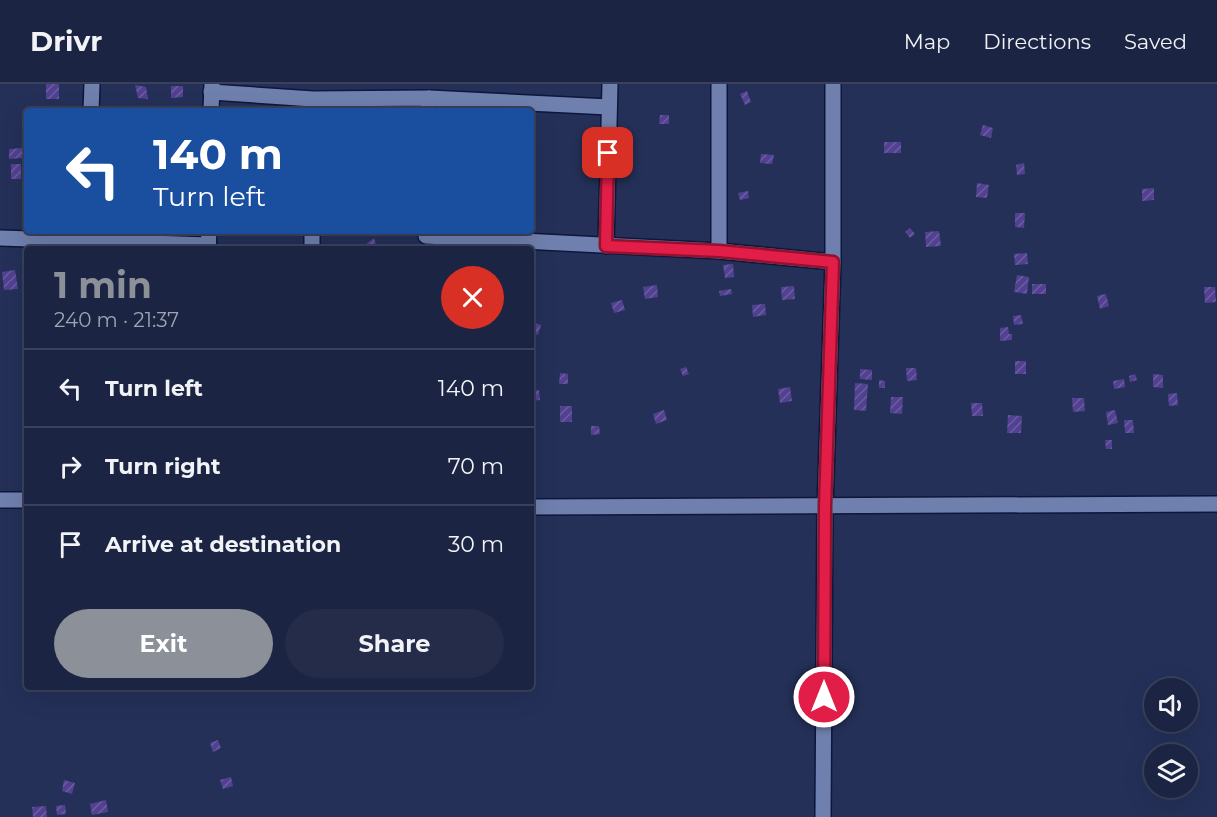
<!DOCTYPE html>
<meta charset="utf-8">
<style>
:root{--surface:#1b2442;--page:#242c49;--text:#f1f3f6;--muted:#a0a4b2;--line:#39415b;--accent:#8c9099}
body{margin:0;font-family:Montserrat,sans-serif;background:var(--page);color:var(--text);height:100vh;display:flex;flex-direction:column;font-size:22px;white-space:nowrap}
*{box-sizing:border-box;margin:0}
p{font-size:20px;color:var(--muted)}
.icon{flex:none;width:33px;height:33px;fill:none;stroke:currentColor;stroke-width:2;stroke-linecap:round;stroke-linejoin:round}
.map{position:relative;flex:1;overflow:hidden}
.details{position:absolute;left:24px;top:162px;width:510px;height:444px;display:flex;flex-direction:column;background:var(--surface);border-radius:6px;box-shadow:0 6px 24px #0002,0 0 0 2px var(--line)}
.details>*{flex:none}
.banner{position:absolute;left:24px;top:24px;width:510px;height:126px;border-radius:6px;box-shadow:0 6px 24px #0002,0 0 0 2px var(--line);background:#1a4fa0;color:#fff;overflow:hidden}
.buttons{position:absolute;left:1144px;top:594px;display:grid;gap:12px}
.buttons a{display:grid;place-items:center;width:54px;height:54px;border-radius:50%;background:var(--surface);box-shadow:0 6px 24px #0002,0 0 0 2px var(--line);font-size:30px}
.pin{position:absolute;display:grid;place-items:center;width:51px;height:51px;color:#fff;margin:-26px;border-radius:12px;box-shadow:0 3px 9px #0006}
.me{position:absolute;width:66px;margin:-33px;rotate:0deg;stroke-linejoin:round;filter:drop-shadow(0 0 4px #0008)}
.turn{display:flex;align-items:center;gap:21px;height:126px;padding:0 30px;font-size:27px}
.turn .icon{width:78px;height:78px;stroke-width:2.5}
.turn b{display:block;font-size:42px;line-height:51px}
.round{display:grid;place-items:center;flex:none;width:63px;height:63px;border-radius:32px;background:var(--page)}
.summary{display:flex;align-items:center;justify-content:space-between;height:102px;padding:0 30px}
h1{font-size:36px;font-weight:700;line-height:45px;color:var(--accent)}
.primary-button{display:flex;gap:12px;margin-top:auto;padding:12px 30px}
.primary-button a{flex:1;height:69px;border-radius:36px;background:var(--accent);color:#fff;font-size:24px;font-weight:700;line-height:69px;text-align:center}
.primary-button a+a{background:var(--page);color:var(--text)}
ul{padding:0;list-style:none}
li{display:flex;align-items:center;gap:18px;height:78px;padding:0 30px;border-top:2px solid var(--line)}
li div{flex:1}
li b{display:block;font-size:22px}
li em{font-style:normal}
header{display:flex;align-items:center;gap:36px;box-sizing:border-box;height:84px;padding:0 30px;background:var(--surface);border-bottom:2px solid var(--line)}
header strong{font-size:28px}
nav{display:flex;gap:33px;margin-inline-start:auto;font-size:21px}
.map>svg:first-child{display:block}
.building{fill:url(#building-hatch)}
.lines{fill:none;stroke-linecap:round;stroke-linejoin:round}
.street-casing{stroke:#0e163c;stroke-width:18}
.street{stroke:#7080ae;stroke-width:15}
.route-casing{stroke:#92132f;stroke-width:15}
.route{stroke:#e11d48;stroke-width:10}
</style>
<header>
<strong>Drivr</strong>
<nav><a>Map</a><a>Directions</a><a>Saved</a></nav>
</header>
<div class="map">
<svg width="1217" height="733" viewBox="0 0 1217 733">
<defs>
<pattern id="building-hatch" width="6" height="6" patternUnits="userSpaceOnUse" patternTransform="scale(1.5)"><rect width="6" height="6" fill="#524191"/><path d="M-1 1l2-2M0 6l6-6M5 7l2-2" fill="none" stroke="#6b5da2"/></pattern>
</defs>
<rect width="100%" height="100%" fill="#243058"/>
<!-- building -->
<g class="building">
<rect x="46" y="0" width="13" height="15"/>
<polygon points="135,1 146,3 148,15 138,14"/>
<polygon points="171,2 183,2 183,13 171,14"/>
<polygon points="747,7 751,18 745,21 740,10"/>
<polygon points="660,31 669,31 669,40 659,40"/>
<polygon points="983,41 993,44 991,54 980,51"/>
<rect x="884" y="58" width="17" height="11"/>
<polygon points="23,64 23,74 9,75 9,65"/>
<polygon points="761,70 774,71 772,80 760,79"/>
<polygon points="1024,79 1025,90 1017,91 1016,81"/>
<rect x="11" y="80" width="10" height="15"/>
<polygon points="977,99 989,101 987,114 976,113"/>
<polygon points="1154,104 1154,116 1142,117 1142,105"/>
<polygon points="748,107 749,114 740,116 738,109"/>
<polygon points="1015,129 1025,129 1024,144 1015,143"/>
<polygon points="910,144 915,150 910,154 905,148"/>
<polygon points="939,147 941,162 926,163 925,148"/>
<polygon points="374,154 377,165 367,165 366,160"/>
<polygon points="1027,169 1028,180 1015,181 1014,170"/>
<polygon points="733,180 734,193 725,194 723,181"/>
<polygon points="15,186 18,205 4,206 2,188"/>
<polygon points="1017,191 1029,193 1027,210 1014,208"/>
<rect x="1032" y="200" width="14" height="10"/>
<polygon points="657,201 658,213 645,215 643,203"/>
<polygon points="794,202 795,215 782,216 781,203"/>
<polygon points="1204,203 1215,203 1216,218 1205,219"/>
<polygon points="731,205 732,210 720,212 719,207"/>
<polygon points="1106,210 1109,222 1100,225 1097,212"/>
<polygon points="622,216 625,226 614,229 611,219"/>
<polygon points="765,220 766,231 753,233 752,221"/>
<polygon points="1021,231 1023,240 1014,241 1013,232"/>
<polygon points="532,238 541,241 538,251 531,249"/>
<polygon points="1008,243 1009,250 1012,250 1012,256 1000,257 1000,244"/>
<rect x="1015" y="277" width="11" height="13"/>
<polygon points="686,283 689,290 683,292 680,285"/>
<polygon points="906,284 916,284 917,296 907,297"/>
<polygon points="860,285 872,286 872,296 860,295"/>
<polygon points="560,289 568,290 568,300 559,300"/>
<polygon points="1135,290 1137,296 1130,298 1129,292"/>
<polygon points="1153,290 1163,291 1163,304 1153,303"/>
<polygon points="1124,295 1125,303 1114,305 1113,297"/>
<polygon points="879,296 885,297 885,304 879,304"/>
<polygon points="855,299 868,300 866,327 854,326"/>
<polygon points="790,303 792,317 780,319 778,305"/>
<polygon points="539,306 540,316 531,317 531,307"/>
<polygon points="1177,309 1178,321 1169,322 1168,310"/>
<polygon points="891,313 903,313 902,330 890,329"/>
<polygon points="1072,314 1084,314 1085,327 1073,328"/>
<polygon points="971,319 982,319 983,332 972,332"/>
<rect x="560" y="322" width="12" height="16"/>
<polygon points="664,326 667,336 656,340 653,330"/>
<polygon points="1115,326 1118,339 1108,341 1106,328"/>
<polygon points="1008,331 1022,332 1021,349 1007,349"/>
<polygon points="1124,336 1133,336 1134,349 1125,349"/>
<polygon points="591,342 599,342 600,350 591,351"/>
<polygon points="1105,356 1112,356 1112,365 1106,365"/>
<polygon points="218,656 221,664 213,668 210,659"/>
<polygon points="231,693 233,702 223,705 220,696"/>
<polygon points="64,696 75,699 72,710 62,707"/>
<polygon points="106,716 108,728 92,731 90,720"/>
<polygon points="65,721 66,730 57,731 56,722"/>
<polygon points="46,722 47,733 33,733 32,723"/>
</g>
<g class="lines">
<!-- street casing -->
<g class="street-casing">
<g id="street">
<polyline points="719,0 719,167"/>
<polyline points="211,8 313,15 429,14 428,27"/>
<polyline points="429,14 609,23"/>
<polyline points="91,27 92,0"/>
<polyline points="211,27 212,0"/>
<polyline points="426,152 719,167 833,178"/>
<polyline points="0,154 209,161"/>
<polyline points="606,162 610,0"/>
<polyline points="208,165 209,147"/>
<polyline points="312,165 312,147"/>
<polyline points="0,416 27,416"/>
<polyline points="531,423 1217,420"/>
<polyline points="823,733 825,422 833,178 833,0"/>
</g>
</g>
<!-- street -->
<use href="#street" class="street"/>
</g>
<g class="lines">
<!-- route casing -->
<g class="route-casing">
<polyline id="route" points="608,69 606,162 719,167 833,178 825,422 824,613"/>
</g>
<!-- route -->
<use href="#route" class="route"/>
</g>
</svg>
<div class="buttons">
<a><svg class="icon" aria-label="sound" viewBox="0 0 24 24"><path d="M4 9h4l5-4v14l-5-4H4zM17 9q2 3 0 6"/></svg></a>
<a><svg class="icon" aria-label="layers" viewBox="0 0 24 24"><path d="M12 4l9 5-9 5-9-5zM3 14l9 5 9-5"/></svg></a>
</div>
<div class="pin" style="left:608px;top:69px;background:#d93025"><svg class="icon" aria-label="arrive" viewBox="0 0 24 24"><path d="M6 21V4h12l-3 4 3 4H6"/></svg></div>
<svg class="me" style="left:824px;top:613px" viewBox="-20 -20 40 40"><circle r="17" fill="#e11d48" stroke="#fff" stroke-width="3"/><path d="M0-11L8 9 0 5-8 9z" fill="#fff"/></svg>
<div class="banner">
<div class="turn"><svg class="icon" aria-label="left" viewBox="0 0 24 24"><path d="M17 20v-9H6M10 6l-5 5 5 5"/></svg><div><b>140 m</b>Turn left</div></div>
</div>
<section class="details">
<div class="summary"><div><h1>1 min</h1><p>240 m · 21:37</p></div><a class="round" style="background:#d93025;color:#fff"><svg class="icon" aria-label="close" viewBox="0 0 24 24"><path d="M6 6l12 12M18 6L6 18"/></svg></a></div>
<ul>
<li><svg class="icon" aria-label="left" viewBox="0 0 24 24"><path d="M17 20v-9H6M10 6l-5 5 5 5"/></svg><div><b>Turn left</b></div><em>140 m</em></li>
<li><svg class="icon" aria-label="right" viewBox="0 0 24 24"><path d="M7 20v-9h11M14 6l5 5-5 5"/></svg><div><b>Turn right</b></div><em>70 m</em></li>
<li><svg class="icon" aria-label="arrive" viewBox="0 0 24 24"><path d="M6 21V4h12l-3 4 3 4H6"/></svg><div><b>Arrive at destination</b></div><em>30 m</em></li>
</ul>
<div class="primary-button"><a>Exit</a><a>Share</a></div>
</section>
</div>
